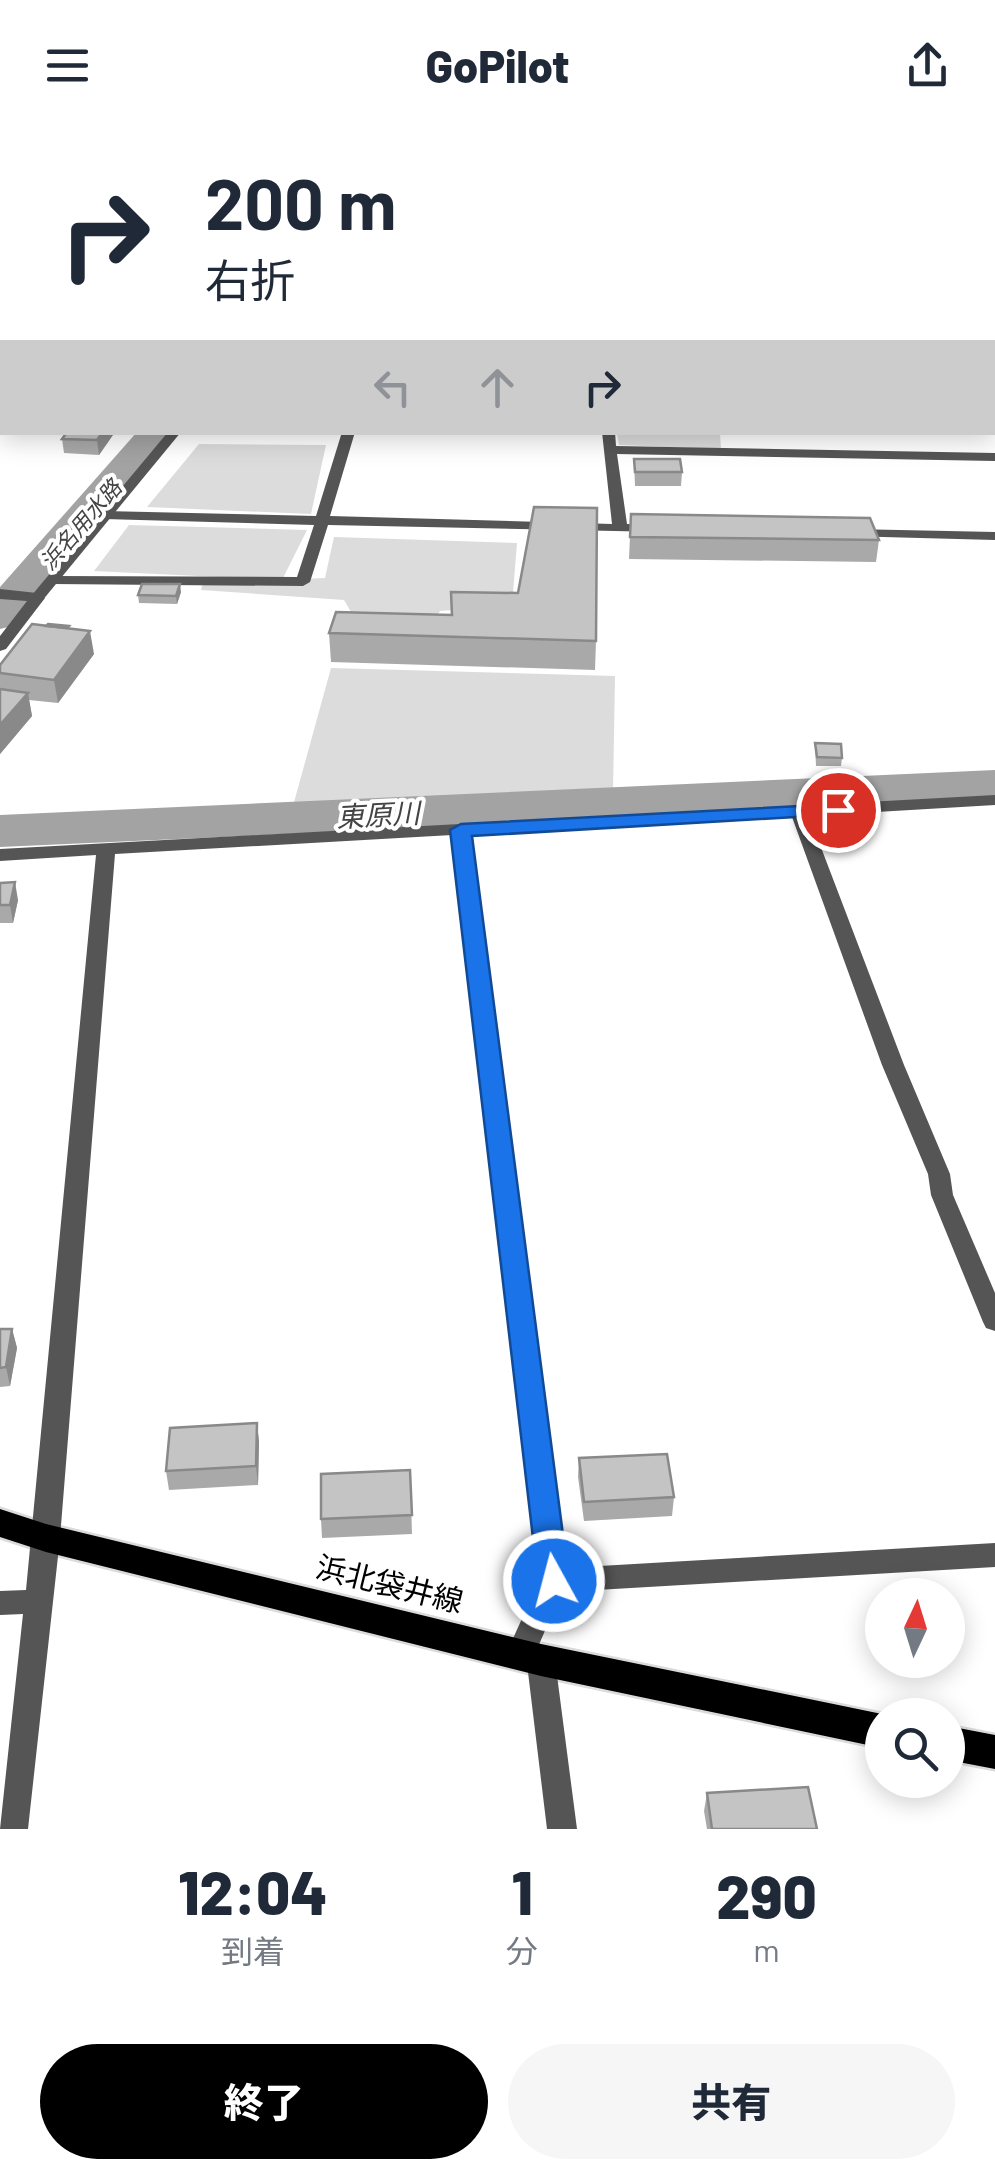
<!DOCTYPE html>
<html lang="ja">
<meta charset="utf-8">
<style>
:root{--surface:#fff;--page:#f6f6f7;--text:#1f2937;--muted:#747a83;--accent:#000}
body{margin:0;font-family:Barlow,"Noto Sans JP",sans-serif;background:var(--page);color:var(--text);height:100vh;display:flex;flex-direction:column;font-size:38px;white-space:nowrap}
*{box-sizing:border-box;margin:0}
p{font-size:32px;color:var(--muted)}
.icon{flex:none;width:55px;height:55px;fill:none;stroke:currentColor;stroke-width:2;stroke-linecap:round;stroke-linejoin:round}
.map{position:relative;height:1699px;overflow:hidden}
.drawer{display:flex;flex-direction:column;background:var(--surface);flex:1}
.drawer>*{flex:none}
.top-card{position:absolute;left:0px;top:0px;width:995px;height:305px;box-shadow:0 5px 25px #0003;background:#fff;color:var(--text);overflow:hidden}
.needle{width:65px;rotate:4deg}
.fabs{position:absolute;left:865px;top:1448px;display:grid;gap:20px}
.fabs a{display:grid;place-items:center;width:100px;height:100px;border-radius:50%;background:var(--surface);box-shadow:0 5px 25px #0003;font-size:50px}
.pin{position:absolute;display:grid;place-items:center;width:85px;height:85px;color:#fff;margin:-42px;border:5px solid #fff;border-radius:50%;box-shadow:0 2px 10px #0007}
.me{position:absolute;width:110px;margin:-55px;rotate:353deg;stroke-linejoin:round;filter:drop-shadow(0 0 8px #0008)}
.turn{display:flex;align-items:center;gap:35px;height:210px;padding:0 40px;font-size:45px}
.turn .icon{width:130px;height:130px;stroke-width:2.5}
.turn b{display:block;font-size:70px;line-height:85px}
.lanes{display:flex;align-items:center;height:95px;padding:0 40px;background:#0003;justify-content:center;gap:50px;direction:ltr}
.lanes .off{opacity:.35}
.eta{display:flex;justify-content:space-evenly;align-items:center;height:170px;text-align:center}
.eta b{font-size:60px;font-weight:800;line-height:70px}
.button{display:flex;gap:20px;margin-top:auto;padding:20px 40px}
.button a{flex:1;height:115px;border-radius:60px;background:var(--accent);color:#fff;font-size:40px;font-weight:800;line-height:115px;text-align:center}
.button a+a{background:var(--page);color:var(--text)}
header{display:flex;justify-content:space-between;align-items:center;height:130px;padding:0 40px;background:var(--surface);font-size:45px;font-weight:800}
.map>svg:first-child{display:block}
.green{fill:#dcdcdc}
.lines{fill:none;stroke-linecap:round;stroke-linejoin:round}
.river{fill:#a3a3a3;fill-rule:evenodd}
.primary-casing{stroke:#dbdbdb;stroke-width:5}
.trunk-casing{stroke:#dbdbdb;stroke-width:4}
.minor{fill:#555;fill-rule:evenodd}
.tertiary{fill:#555;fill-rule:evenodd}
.primary{fill:#000;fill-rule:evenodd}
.trunk{fill:#000;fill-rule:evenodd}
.wall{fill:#a9a9a9}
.shaded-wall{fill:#898989}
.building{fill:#c4c4c4;stroke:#898989;stroke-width:2.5}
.route{fill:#1a73e8;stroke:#114b97;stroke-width:2.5}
.labels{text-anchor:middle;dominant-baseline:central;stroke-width:8;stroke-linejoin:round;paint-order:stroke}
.far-water-label{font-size:22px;font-style:italic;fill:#444;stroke:#fff}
.water-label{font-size:28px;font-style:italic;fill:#444;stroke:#fff}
.near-street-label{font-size:30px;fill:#000;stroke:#fff}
</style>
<header><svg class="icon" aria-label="menu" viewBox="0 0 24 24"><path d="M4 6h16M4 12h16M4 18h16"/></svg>GoPilot<svg class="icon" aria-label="share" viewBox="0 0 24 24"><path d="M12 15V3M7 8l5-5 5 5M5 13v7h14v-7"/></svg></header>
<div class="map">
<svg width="995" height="1699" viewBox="0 0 995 1699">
<rect width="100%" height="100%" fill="#fff"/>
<!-- green -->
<g class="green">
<polygon points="617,303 720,303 721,319 619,315"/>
<polygon points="199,314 326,315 311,384 147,377"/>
<polygon points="129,395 307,400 282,450 325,448 334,407 517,413 512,475 440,481 425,504 361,499 344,470 201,460 203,453 261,449 94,441"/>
<polygon points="331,538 615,546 613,661 293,676"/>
</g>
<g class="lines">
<!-- river -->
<g class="river">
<polygon points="137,302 178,302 16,495 0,499 0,457"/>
<polygon points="995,640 995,672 0,717 0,685"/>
</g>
<!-- primary casing -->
<g class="primary-casing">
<g id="primary">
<polygon points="0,1379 46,1394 541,1514 882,1584 882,1618 541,1546 46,1422 0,1407"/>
<polygon points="948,1596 995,1605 995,1639 948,1630"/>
</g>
</g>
<!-- trunk casing -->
<g class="trunk-casing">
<rect id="trunk" x="0" y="45" width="2" height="8"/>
</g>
<!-- minor -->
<g class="minor">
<polygon points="0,0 123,0 125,2 2,3"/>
<polygon points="173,0 183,0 183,2 174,2"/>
<rect x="992" y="20" width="3" height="6"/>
<rect x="992" y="85" width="3" height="6"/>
<rect x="992" y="150" width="3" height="6"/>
<polygon points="342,302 355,302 330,386 612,394 602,302 615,302 616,316 995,323 995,331 617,324 627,394 657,395 664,399 662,402 328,395 310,452 303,456 52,454 45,450 52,446 297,447 314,395 104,389 97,385 104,381 316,386"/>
<polygon points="851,399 995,402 995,410 846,406 844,403"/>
<polygon points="0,459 37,463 45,468 6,519 0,521 0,506 27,471 0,469"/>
<polygon points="995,665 995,675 809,686 904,935 950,1044 953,1065 995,1163 995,1201 986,1198 983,1192 931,1065 928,1044 882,935 792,687 470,704 565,1438 995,1413 995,1437 562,1462 537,1519 551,1521 555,1530 577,1699 547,1699 527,1534 520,1537 510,1533 506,1524 539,1451 452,705 115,724 60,1408 28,1699 0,1699 23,1484 0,1485 0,1461 26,1460 96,725 0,731 0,719"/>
</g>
<!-- tertiary -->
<g class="tertiary">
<polygon points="776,0 786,0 787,2 778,2"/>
<polygon points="0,194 2,195 2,201 0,202"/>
<polygon points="992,201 995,201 995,212 992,211"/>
<rect x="992" y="226" width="3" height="8"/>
<polygon points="168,302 181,302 42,471 32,471 32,465"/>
</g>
<!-- primary -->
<use href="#primary" class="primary"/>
<!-- trunk -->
<use href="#trunk" class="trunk"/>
</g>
<!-- wall -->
<g class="wall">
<polygon points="67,302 115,302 99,325 64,323 62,309"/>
<polygon points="634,329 682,342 681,356 635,356"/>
<polygon points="631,384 879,410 876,432 629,429"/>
<polygon points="181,462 177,474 139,473 138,465"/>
<polygon points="69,498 94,524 58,573 29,570 32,586 0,624 0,535"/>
<polygon points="329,503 596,511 595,540 331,532"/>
<polygon points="815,613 842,628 841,636 816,636"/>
<polygon points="0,753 18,770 13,793 0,793"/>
<polygon points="0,1199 12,1199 17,1218 10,1256 0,1257"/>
<polygon points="257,1293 259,1312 258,1355 169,1360 166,1341"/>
<polygon points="579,1328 674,1367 672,1386 584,1391 578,1347"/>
<polygon points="410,1340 412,1404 322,1408 321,1389"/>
<polygon points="707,1663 817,1699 707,1699 704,1681"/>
</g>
<!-- shaded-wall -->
<g class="shaded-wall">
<polygon points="2,150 2,169 1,173 0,159"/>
<polygon points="0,267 2,289 0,294"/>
<polygon points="103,302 115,302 99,325 97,310"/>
<polygon points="180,454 181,462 177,474 176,466"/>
<polygon points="90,501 94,524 58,573 54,550"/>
<polygon points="28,563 32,586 0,624 0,595"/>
<polygon points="15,752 18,770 13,793 10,775"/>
<polygon points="12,1199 17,1218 10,1256 6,1237"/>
<polygon points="257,1293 259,1312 258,1355 256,1336"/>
</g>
<!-- building -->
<g class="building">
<polygon points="64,0 90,0 89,2 64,2"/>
<polygon points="866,0 904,0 905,2 866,1"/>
<polygon points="909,0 926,0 927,2 904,2 903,1"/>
<polygon points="67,302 103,302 97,310 62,309"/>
<polygon points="634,329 680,329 682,342 635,342"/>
<polygon points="534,377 597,378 596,511 329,503 336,482 452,485 451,462 518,463"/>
<polygon points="631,384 870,388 879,410 630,407"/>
<polygon points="142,454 180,454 176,466 138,465"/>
<polygon points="32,494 90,501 54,550 0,543 0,535"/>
<polygon points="48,494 69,496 67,498 46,496"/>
<polygon points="0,559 28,563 0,595"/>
<polygon points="815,613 841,614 842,628 817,627"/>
<polygon points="15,752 10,775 0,775 0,753"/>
<polygon points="0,1199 12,1199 6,1237 0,1238"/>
<polygon points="257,1293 256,1336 166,1341 170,1298"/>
<polygon points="667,1324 674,1367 584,1372 579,1328"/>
<polygon points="410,1340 412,1385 321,1389 321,1344"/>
<polygon points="808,1657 817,1699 712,1699 707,1663"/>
</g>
<!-- route -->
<polygon class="route" points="838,674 845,675 845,684 472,706 569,1451 565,1460 554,1464 542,1460 538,1451 450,700 461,694"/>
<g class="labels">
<!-- far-water labels -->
<g class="far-water-label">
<text transform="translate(80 394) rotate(-49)">浜名用水路</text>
</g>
<!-- water labels -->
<g class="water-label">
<text transform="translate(378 684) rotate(-3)">東原川</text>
</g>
<!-- near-street labels -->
<g class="near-street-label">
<text transform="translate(390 1453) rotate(14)">浜北袋井線</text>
</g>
</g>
</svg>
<div class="fabs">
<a><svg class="needle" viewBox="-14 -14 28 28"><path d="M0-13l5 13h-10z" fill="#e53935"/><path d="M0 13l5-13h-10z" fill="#747a83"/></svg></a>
<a><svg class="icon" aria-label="search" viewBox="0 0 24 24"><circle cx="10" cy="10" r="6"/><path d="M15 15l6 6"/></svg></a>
</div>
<div class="pin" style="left:838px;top:680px;background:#d93025"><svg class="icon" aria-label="arrive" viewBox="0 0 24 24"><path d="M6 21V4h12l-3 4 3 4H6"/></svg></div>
<svg class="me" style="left:554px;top:1451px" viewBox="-20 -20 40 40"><circle r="17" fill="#1a73e8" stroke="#fff" stroke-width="3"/><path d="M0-11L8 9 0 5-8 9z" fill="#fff"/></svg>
<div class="top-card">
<div class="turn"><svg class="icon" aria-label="right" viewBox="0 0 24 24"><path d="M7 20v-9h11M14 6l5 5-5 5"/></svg><div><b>200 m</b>右折</div></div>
<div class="lanes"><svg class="icon off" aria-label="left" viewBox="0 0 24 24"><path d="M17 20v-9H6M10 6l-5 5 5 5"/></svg><svg class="icon off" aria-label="ahead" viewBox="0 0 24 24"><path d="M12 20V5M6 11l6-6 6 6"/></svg><svg class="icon" aria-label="right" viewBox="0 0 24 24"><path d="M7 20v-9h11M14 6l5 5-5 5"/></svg></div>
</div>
</div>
<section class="drawer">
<div class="eta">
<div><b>12:04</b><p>到着</p></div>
<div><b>1</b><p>分</p></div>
<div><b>290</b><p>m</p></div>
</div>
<div class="button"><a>終了</a><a>共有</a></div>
</section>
